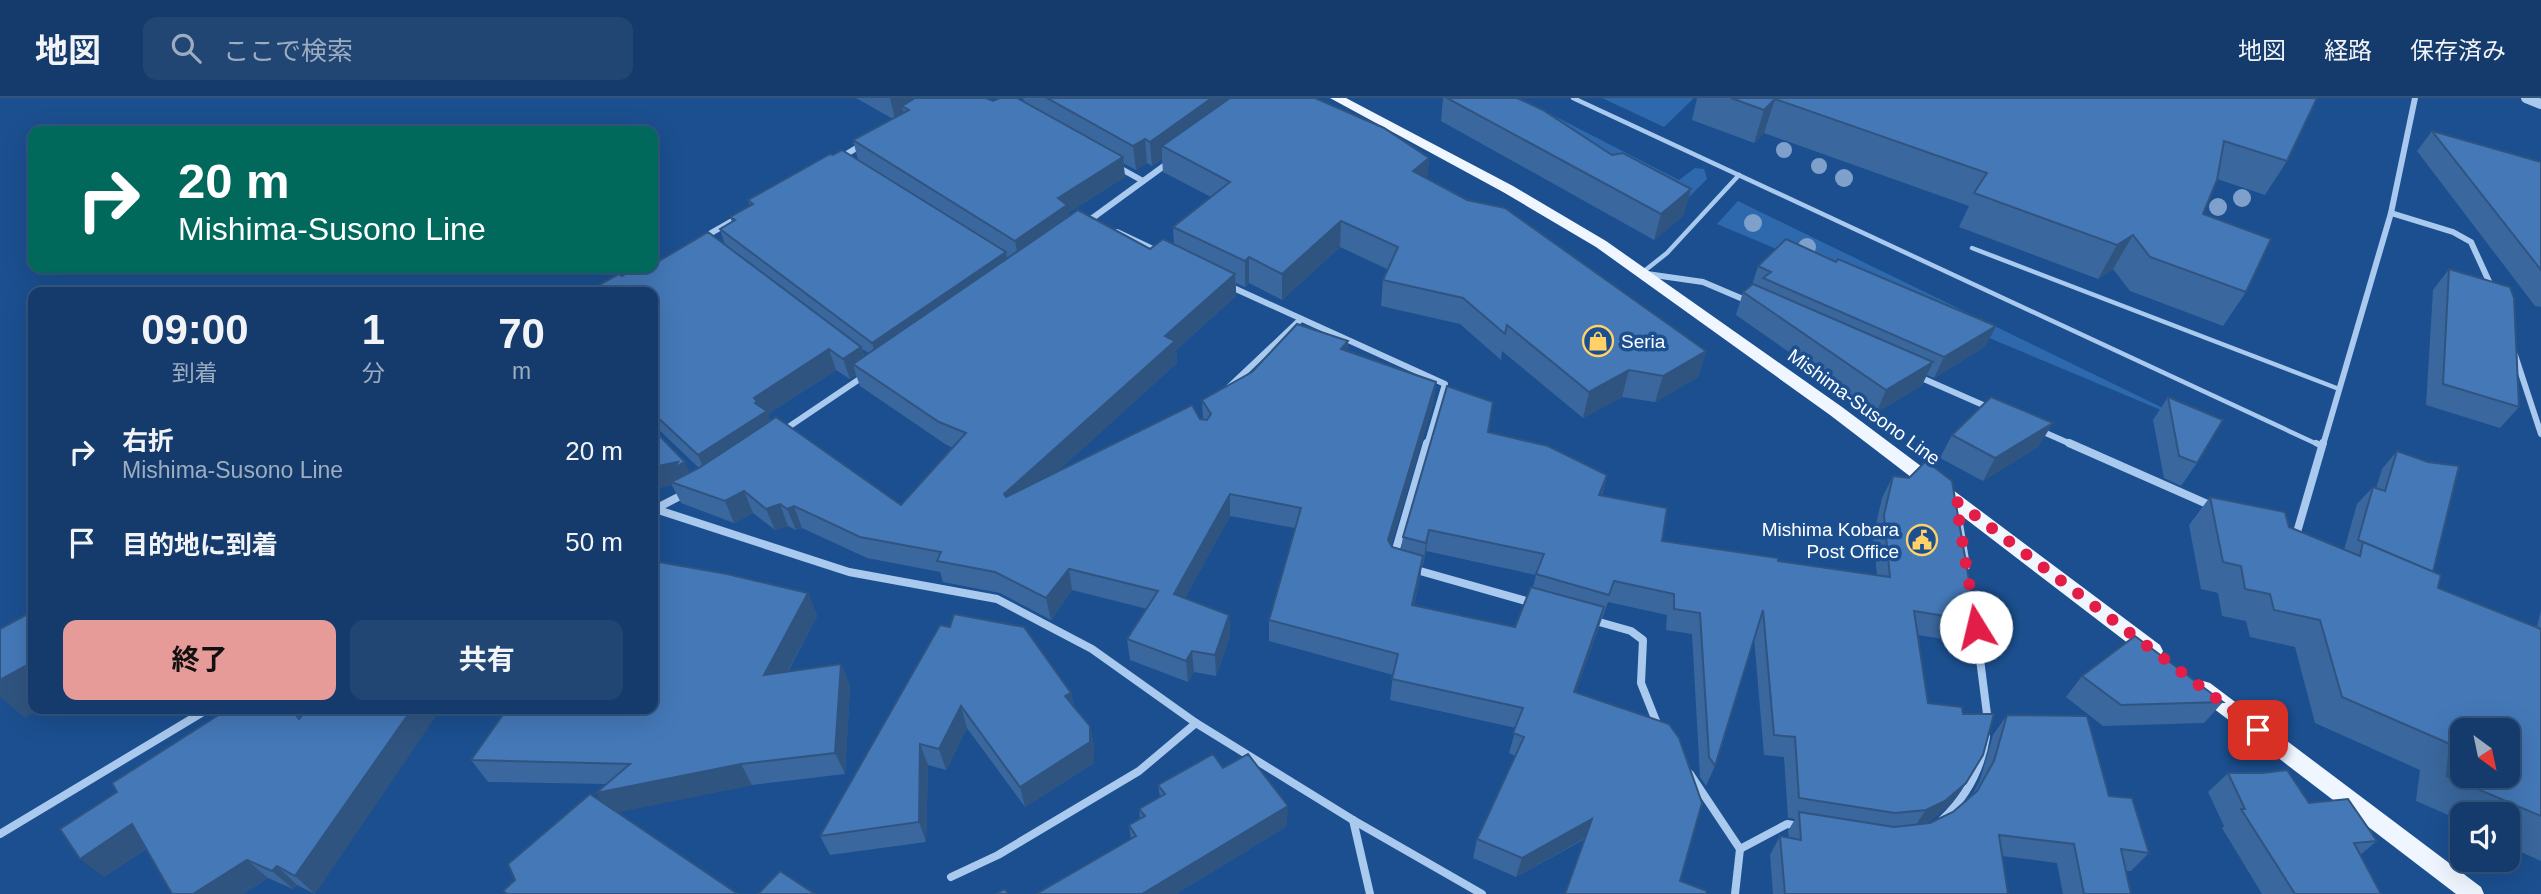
<!DOCTYPE html>
<html lang="ja">
<meta charset="utf-8">
<style>
:root{--surface:#143b6b;--page:#214673;--text:#f1f3f6;--muted:#9dadc1;--line:#33557e;--accent:#e69b98}
body{margin:0;font-family:Arial,"Noto Sans JP",sans-serif;background:var(--page);color:var(--text);height:100vh;display:flex;flex-direction:column;font-size:26px;white-space:nowrap}
*{box-sizing:border-box;margin:0}
p{font-size:23px;color:var(--muted)}
.icon{flex:none;width:38px;height:38px;fill:none;stroke:currentColor;stroke-width:2;stroke-linecap:round;stroke-linejoin:round}
.map{position:relative;flex:1;overflow:hidden}
.details{position:absolute;left:28px;top:189px;width:630px;height:427px;display:flex;flex-direction:column;background:var(--surface);border-radius:14px;box-shadow:0 7px 28px #0002,0 0 0 2px var(--line)}
.details>*{flex:none}
.guide{position:absolute;left:28px;top:28px;width:630px;height:147px;border-radius:14px;box-shadow:0 7px 28px #0002,0 0 0 2px var(--line);background:#00695c;color:#fff;overflow:hidden}
.needle{width:46px;rotate:147deg}
.controls{position:absolute;left:2450px;top:620px;display:grid;gap:14px}
.controls a{display:grid;place-items:center;width:70px;height:70px;border-radius:14px;background:var(--surface);box-shadow:0 7px 28px #0002,0 0 0 2px var(--line);font-size:35px}
.pin{position:absolute;display:grid;place-items:center;width:60px;height:60px;color:#fff;margin:-30px;border-radius:14px;box-shadow:0 4px 10px #0006}
.me{position:absolute;width:77px;margin:-38px;rotate:351deg;stroke-linejoin:round;filter:drop-shadow(0 0 5px #0008)}
.turn{display:flex;align-items:center;gap:24px;height:147px;padding:0 35px;font-size:32px}
.turn .icon{width:91px;height:91px;stroke-width:2.5}
.turn b{display:block;font-size:49px;line-height:60px}
.eta{display:flex;justify-content:space-evenly;align-items:center;height:119px;text-align:center}
.eta b{font-size:42px;font-weight:700;line-height:49px}
.action{display:flex;gap:14px;margin-top:auto;padding:14px 35px}
.action a{flex:1;height:80px;border-radius:14px;background:var(--accent);color:#111;font-size:28px;font-weight:700;line-height:80px;text-align:center}
.action a+a{background:var(--page);color:var(--text)}
ul{padding:0;list-style:none}
li{display:flex;align-items:center;gap:21px;height:91px;padding:0 35px}
li div{flex:1}
li b{display:block;font-size:26px}
li em{font-style:normal}
header{display:flex;align-items:center;gap:42px;box-sizing:border-box;height:98px;padding:0 35px;background:var(--surface);border-bottom:2px solid var(--line)}
header strong{font-size:33px}
nav{display:flex;gap:38px;margin-inline-start:auto;font-size:24px}
.search{width:490px;height:63px;background:var(--page);display:flex;align-items:center;gap:18px;box-sizing:border-box;padding:0 24px;border-radius:14px;color:var(--muted);font-size:26px}
.map>svg:first-child{display:block}
.green{fill:#2e69ad}
.lines{fill:none;stroke-linecap:round;stroke-linejoin:round}
.service-far1{stroke:#a9c9ee;stroke-width:4.5}
.service{stroke:#a9c9ee;stroke-width:6}
.minor-far1{stroke:#a9c9ee;stroke-width:6}
.minor{stroke:#a9c9ee;stroke-width:8}
.tertiary{stroke:#a9c9ee;stroke-width:10}
.primary{fill:#f0f6ff;fill-rule:evenodd}
.tree{fill:#7ea0ca}
.wall{fill:#3a679d;fill-rule:evenodd}
.shaded-wall{fill:#305480}
.building{fill:#4478b7;stroke:#305480;stroke-width:2;fill-rule:evenodd}
.route{stroke:#e11d48;stroke-width:12;stroke-dasharray:0 21.6}
.labels{text-anchor:middle;dominant-baseline:central;stroke-width:7;stroke-linejoin:round;paint-order:stroke}
.poi-label{font-size:19px;fill:#fff;stroke:#1b4f8f;text-anchor:start}
.street-label{font-size:19px;fill:#fff;stroke:#1b4f8f}
</style>
<header>
<strong>地図</strong>
<div class="search"><svg class="icon" aria-label="search" viewBox="0 0 24 24"><circle cx="10" cy="10" r="6"/><path d="M15 15l6 6"/></svg>ここで検索</div>
<nav><a>地図</a><a>経路</a><a>保存済み</a></nav>
</header>
<div class="map">
<svg width="2541" height="796" viewBox="0 0 2541 796">
<rect width="100%" height="100%" fill="#1b4f8f"/>
<!-- green -->
<g class="green">
<polygon points="1480,0 1519,0 1679,82 1695,70 1704,71 1707,81 1680,108"/>
<polygon points="1602,0 1694,0 1664,29"/>
<polygon points="1738,103 2161,309 2161,312 1717,126"/>
</g>
<g class="lines">
<!-- service-far1 -->
<g class="service-far1">
<polyline points="1573,0 2319,347"/>
<polyline points="1972,150 2339,291"/>
<polyline points="1643,174 1667,155 1739,77"/>
</g>
<!-- service -->
<polyline class="service" points="2316,345 2322,348"/>
<!-- minor-far1 -->
<g class="minor-far1">
<polyline points="840,60 863,46"/>
<polyline points="1116,68 1143,83"/>
<polyline points="2391,115 2453,134 2471,144 2492,190"/>
<polyline points="1087,124 1168,65"/>
<polyline points="1117,134 1157,153"/>
<polyline points="704,139 739,119"/>
<polyline points="1647,176 1703,184 1750,204"/>
<polyline points="1227,187 1445,286 1427,347"/>
<polyline points="2515,257 2541,336"/>
<polyline points="1917,278 1990,310"/>
<polyline points="1227,291 1301,221"/>
<polyline points="784,332 864,278"/>
<polyline points="2039,332 2073,347"/>
<polyline points="2323,347 2391,115 2415,0"/>
</g>
<!-- minor -->
<g class="minor">
<polyline points="2069,345 2214,409"/>
<polyline points="1956,407 1966,468"/>
<polyline points="655,411 849,474 997,501 1092,551 1196,625 1353,722 1482,796"/>
<polyline points="653,412 686,395"/>
<polyline points="2295,441 2323,345"/>
<polyline points="1394,458 1427,345"/>
<polyline points="1413,471 1533,505"/>
<polyline points="1974,514 1988,624"/>
<polyline points="1592,522 1631,533 1643,542 1641,585 1658,628"/>
<polyline points="1690,676 1740,751 1735,796"/>
<polyline points="1353,722 1370,796"/>
<path d="M1942,722C1966,699 1981,672 1986,639"/>
<polyline points="0,736 208,611"/>
<polyline points="1740,751 1787,726 1799,728"/>
<polyline points="951,779 998,757 1139,673 1196,625"/>
</g>
<!-- tertiary -->
<polyline class="tertiary" points="2526,0 2541,6"/>
<!-- primary -->
<g class="primary">
<polygon points="1330,0 1346,0 1513,88 1606,143 1842,309 2160,547 2163,553 2160,559 2153,561 2146,559 1830,317 1596,149 1503,94"/>
<polygon points="2203,583 2210,585 2481,789 2484,796 2456,796 2196,597 2193,591 2196,585"/>
</g>
</g>
<!-- trees -->
<g class="tree">
<circle cx="1784" cy="52" r="8"/>
<circle cx="1819" cy="68" r="8"/>
<circle cx="1844" cy="80" r="9"/>
<circle cx="2242" cy="100" r="9"/>
<circle cx="2218" cy="109" r="9"/>
<circle cx="1753" cy="125" r="9"/>
<circle cx="1807" cy="149" r="9"/>
</g>
<!-- wall -->
<g class="wall">
<path d="M856,0H986L993,3L1024,4L1023,0H1315L1429,60L1427,80L1706,253L1698,279L1655,304L1622,299L1583,320L1502,253L1501,262L1460,226L1381,208L1383,182L1387,171L1340,149L1282,202L1249,185L1245,189L1236,185V198L1176,252L1177,265L1058,373L1200,321H1203L1202,302L1348,243L1347,253L1436,284L1433,306L1391,447L1392,449L1401,452L1403,439L1488,334L1607,377L1602,398L1662,443L1778,463L1877,477L1873,439L1882,400L1893,378L1976,523L1962,544L1918,537L1928,605L1966,685L1952,705L1931,722L1925,726L1930,725L1953,714L1971,699L1980,682L1993,637L2007,617L2109,698L2149,755L2131,773H2125L2131,796H2063L2057,765L2002,758L2008,796H1773L1770,757L1780,738L1789,740L1788,733L1795,721L1788,720L1784,659L1764,657L1754,540L1715,668L1706,688L1700,679L1692,536L1666,532L1667,517L1608,504L1575,595L1680,783L1706,796L1585,741L1516,779L1473,760L1477,741L1515,658L1509,655L1516,630L1390,602L1393,577L1269,543V522L1295,430L1230,418L1185,500L1229,517L1230,538L1216,578L1194,574L1188,584L1130,562L1127,541L1147,511L1072,492L1051,522L1000,495L943,484L940,474L867,460L802,430L796,432L788,428L775,432L753,415L734,425L681,405L672,387L653,391V331L690,374L699,370L657,330L653,329V194L622,178L654,166L725,147L720,131L732,124L730,119L750,108L748,102L833,57L858,62L853,42L893,21ZM1162,61L1163,74L1211,99L1173,129L1174,146L1150,151L1069,118L1068,115L1125,79L1123,65L1136,72L1147,65L1152,68ZM862,251L869,255L864,258ZM836,272L850,281L856,277L860,288L945,346L953,350L901,407L770,322L768,316ZM1426,453L1536,477L1533,489L1515,529L1414,507L1420,480L1422,467H1423Z"/>
<polygon points="1443,0 1517,0 1684,117 1654,142 1441,23"/>
<polygon points="1697,0 2317,0 2287,63 2265,97 2217,81 2203,116 2246,194 2223,228 2130,193 2113,171 2098,181 1959,129 1969,108 1764,35 1754,45 1692,22"/>
<polygon points="2432,33 2541,64 2541,209 2535,208 2417,53"/>
<polygon points="1758,168 1986,248 1934,280 1927,277 1922,287 1876,315 1736,217 1743,194 1752,187"/>
<polygon points="2449,171 2519,309 2500,330 2426,307 2433,192"/>
<polygon points="2168,299 2197,365 2181,388 2164,380 2153,322"/>
<polygon points="1952,337 2039,348 1983,383 1940,360"/>
<polygon points="2397,353 2438,490 2537,529 2541,512 2541,763 2512,750 2513,745 2508,743 2508,716 2462,716 2462,723 2416,703 2420,672 2315,625 2295,549 2250,539 2246,523 2222,518 2218,495 2201,491 2189,427 2210,399 2344,452 2357,406 2373,389 2376,390 2382,371"/>
<polygon points="808,495 817,518 788,574 841,566 850,588 845,676 752,687 617,714 738,796 505,796 503,793 602,704 606,686 488,684 471,662"/>
<polygon points="940,527 1071,595 1074,609 1090,628 1094,649 1094,665 1025,709 967,630 946,672 928,667 926,744 830,757 820,738"/>
<polygon points="2082,578 2223,604 2204,625 2103,628 2066,599"/>
<polygon points="228,611 293,611 300,619 315,796 297,787 293,791 268,780 243,796 172,796 146,751 104,779 117,694"/>
<polygon points="1223,670 1287,728 1176,796 1036,796 1131,741 1129,727 1140,721 1139,711 1160,699 1158,687"/>
<polygon points="2228,675 2309,705 2377,743 2360,757 2381,796 2262,796 2222,730 2224,728 2208,694"/>
</g>
<!-- shaded-wall -->
<g class="shaded-wall">
<polygon points="890,0 931,0 902,8 904,16 895,21"/>
<polygon points="1212,0 1240,0 1162,48 1162,61 1152,68 1150,44"/>
<polygon points="1775,1 1764,35 1754,45 1764,12"/>
<polygon points="1145,41 1147,65 1136,72 1133,48"/>
<polygon points="1123,59 1125,79 1068,115 1070,128 1019,164 1015,143 1058,100"/>
<polygon points="1429,60 1427,86 1413,73"/>
<polygon points="1691,91 1684,117 1654,142 1661,116"/>
<polygon points="1341,123 1340,149 1282,202 1282,176"/>
<polygon points="2133,137 2113,171 2098,181 2117,147"/>
<polygon points="1006,154 1008,171 877,262 872,245"/>
<polygon points="1249,159 1249,185 1245,189 1245,163"/>
<polygon points="1235,176 1236,198 1176,252 1177,265 1009,418 1004,396 1165,238"/>
<polygon points="1996,228 1986,248 1934,280 1944,259"/>
<polygon points="1348,243 1346,265 1341,251"/>
<polygon points="861,249 867,269 853,266 856,277 850,281 843,261"/>
<polygon points="829,251 836,272 768,316 774,333 706,377 698,357 754,300"/>
<polygon points="1706,253 1698,279 1655,304 1663,278"/>
<polygon points="1933,264 1922,287 1876,315 1886,292"/>
<polygon points="1629,272 1622,299 1583,320 1589,294"/>
<polygon points="1436,284 1433,306 1386,464 1388,442"/>
<polygon points="2053,325 2039,348 1983,383 1995,360"/>
<polygon points="678,364 685,364 694,384 671,384 672,387 653,391 653,369"/>
<polygon points="1607,377 1601,399 1599,397"/>
<polygon points="744,393 753,415 734,425 725,403"/>
<polygon points="1230,396 1230,418 1176,517 1174,496"/>
<polygon points="780,406 788,428 775,432 766,411"/>
<polygon points="794,408 802,430 796,432 787,411"/>
<polygon points="1429,432 1426,453 1423,467 1426,445"/>
<polygon points="1423,458 1420,480 1409,528 1412,507"/>
<polygon points="1069,471 1072,492 1051,522 1046,500"/>
<polygon points="808,495 817,518 774,599 764,577"/>
<polygon points="1604,509 1598,531 1568,615 1574,594"/>
<polygon points="1229,517 1230,538 1216,578 1215,557"/>
<polygon points="1192,553 1194,574 1188,584 1186,563"/>
<polygon points="33,564 33,611 40,611 25,620 0,599 0,582"/>
<polygon points="841,566 850,588 845,676 835,655"/>
<polygon points="1071,595 1075,616 1065,598"/>
<polygon points="961,608 967,630 946,672 939,651"/>
<polygon points="412,611 441,611 315,796 295,778"/>
<polygon points="1090,628 1094,649 1094,665 1025,709 1020,689"/>
<polygon points="920,646 928,667 926,744 919,724"/>
<polygon points="741,666 752,687 610,716 596,695"/>
<polygon points="1966,685 1952,705 1931,722 1912,732 1926,712"/>
<polygon points="1288,708 1287,728 1176,796 1142,796"/>
<polygon points="1592,721 1585,740 1516,779 1522,760"/>
<polygon points="132,726 154,745 104,779 80,761"/>
<polygon points="247,762 268,780 243,796 193,796"/>
<polygon points="277,768 297,787 293,791 272,773"/>
</g>
<!-- building -->
<g class="building">
<polygon points="915,0 986,0 993,3 1000,0 1017,0 1123,59 1058,100 1067,107 1015,143 853,42 909,12 902,8"/>
<polygon points="1047,0 1212,0 1150,44 1145,41 1133,48"/>
<polygon points="1230,0 1315,0 1384,30 1429,60 1413,73 1467,102 1505,110 1706,253 1663,278 1629,272 1589,294 1507,227 1505,236 1463,200 1383,182 1398,149 1341,123 1282,176 1249,159 1245,163 1173,129 1230,84 1162,48"/>
<polygon points="1447,0 1517,0 1543,12 1612,57 1623,55 1691,91 1661,116"/>
<polygon points="1731,0 2317,0 2287,63 2224,43 2217,82 2203,116 2271,141 2246,194 2150,159 2133,137 2117,147 1974,95 1987,75 1775,1 1764,12"/>
<polygon points="2432,33 2541,64 2541,172"/>
<polygon points="842,52 1006,154 872,245 720,131 735,122 730,119 753,106 748,102 830,56 833,57"/>
<polygon points="1078,112 1150,151 1163,141 1235,176 1165,238 1175,243 1004,396 1006,399 1192,307 1200,321 1207,322 1211,316 1202,302 1252,274 1297,226 1348,243 1341,251 1436,284 1388,442 1392,449 1423,458 1412,507 1515,529 1531,489 1604,509 1574,594 1669,626 1679,640 1702,705 1680,783 1707,793 1706,796 1565,796 1592,721 1522,760 1477,741 1524,639 1513,635 1523,610 1392,581 1398,556 1269,522 1301,410 1230,396 1174,496 1229,517 1215,557 1192,553 1186,563 1127,541 1158,493 1069,471 1046,500 995,474 937,463 941,454 860,439 794,408 787,411 780,406 766,411 744,393 725,403 671,384 699,370 776,319 901,407 966,335 939,324 853,266"/>
<polygon points="708,134 861,249 843,261 829,251 754,300 757,303 755,305 767,313 698,357 653,315 653,194 587,194 619,176 622,178 635,170 653,170 653,165 654,166"/>
<polygon points="1786,141 1836,164 1838,161 1996,228 1944,259 1763,180 1771,174 1758,168"/>
<polygon points="2449,171 2510,189 2514,200 2519,309 2443,286"/>
<polygon points="1753,186 1933,264 1886,292 1743,194"/>
<polygon points="1447,288 1493,304 1488,334 1548,348 1607,377 1599,397 1667,410 1662,443 1778,460 1778,463 1890,479 1884,417 1893,378 1909,380 1926,363 1952,383 1976,523 1914,513 1928,605 1962,609 1963,616 1994,616 1983,657 1966,685 1945,703 1926,712 1895,715 1799,700 1795,639 1774,637 1763,512 1715,668 1709,659 1700,515 1674,511 1674,496 1614,483 1609,497 1536,476 1544,456 1429,432 1426,445 1403,439"/>
<polygon points="1991,299 2053,325 1995,360 1952,337"/>
<polygon points="2168,299 2223,322 2197,365 2179,358"/>
<polygon points="653,331 685,364 674,370 678,364 653,369"/>
<polygon points="2397,353 2428,364 2459,368 2433,474 2358,442 2373,389 2385,393"/>
<path d="M2210,399L2285,414L2289,429L2360,458L2363,444L2441,477L2438,490L2541,531V718L2447,678L2450,646L2342,599L2320,522L2274,512L2270,496L2245,491L2241,468L2223,464ZM2462,632H2508V677H2462Z"/>
<polygon points="653,463 727,476 808,495 764,577 841,566 835,655 741,666 596,695 630,666 471,662 507,611 653,611"/>
<polygon points="33,513 33,564 0,582 0,531"/>
<polygon points="954,516 1024,529 1071,595 1065,598 1090,628 1090,644 1020,689 961,608 939,651 920,646 919,724 820,738 940,527 950,529"/>
<polygon points="2135,538 2223,604 2121,607 2082,578"/>
<polygon points="228,611 291,611 299,621 307,611 412,611 295,778 277,768 272,773 247,762 193,796 172,796 132,726 80,761 60,731 117,694 112,685"/>
<polygon points="2007,617 2087,618 2109,698 2132,700 2149,755 2121,751 2131,796 2084,796 2074,746 1999,737 2008,796 1785,796 1780,738 1801,742 1799,714 1894,729 1930,725 1953,714 1977,693 1994,663"/>
<polygon points="1213,656 1223,670 1248,656 1288,708 1142,796 1036,796 1136,738 1129,727 1145,718 1139,711 1165,696 1158,687"/>
<polygon points="2287,672 2309,705 2348,701 2377,743 2354,745 2381,796 2295,796 2241,711 2245,711 2228,675 2262,675"/>
<polygon points="590,696 738,796 507,796 503,793 515,782 508,766"/>
<polygon points="780,773 815,796 758,796"/>
<polygon points="1005,791 1008,796 995,796"/>
</g>
<g class="lines">
<!-- route -->
<polyline class="route" points="1976,529 1956,403 2258,632"/>
</g>
<!-- icons -->
<defs>
<g id="shop-ring" transform="scale(1.575)"><circle r="9.5" fill="#1b4f8f" stroke="#ffd166" stroke-width="1.5"/><path d="M-5-2.5h2.3a2.7 3.5 0 0 1 5.4 0H5L5.5 6h-11ZM-1.5-2.5h3a1.5 2.3 0 0 0-3 0Z" fill="#ffd166"/></g>
<g id="civic-ring" transform="scale(1.575)"><circle r="9.5" fill="#1b4f8f" stroke="#ffd166" stroke-width="1.5"/><path d="M-.6-6.5H3V-4.5H.6V-3L4-1V1h2V6H-6V1h2V-1L-.6-3ZM-1.2 2.5V6h2.4V2.5Z" fill="#ffd166"/></g>
</defs>
<g fill-rule="evenodd">
<use href="#shop-ring" x="1598" y="243"/>
<use href="#civic-ring" x="1922" y="442"/>
</g>
<g class="labels">
<!-- poi labels -->
<g class="poi-label">
<text x="1621" y="243">Seria</text>
<text x="1899" y="431" text-anchor="end">Mishima Kobara<tspan x="1899" dy="22">Post Office</tspan></text>
</g>
<!-- street labels -->
<g class="street-label">
<text transform="translate(1864 309) rotate(36)">Mishima-Susono Line</text>
</g>
</g>
</svg>
<div class="controls">
<a><svg class="needle" viewBox="-14 -14 28 28"><path d="M0-13l5 13h-10z" fill="#e53935"/><path d="M0 13l5-13h-10z" fill="#9dadc1"/></svg></a>
<a><svg class="icon" aria-label="sound" viewBox="0 0 24 24"><path d="M4 9h4l5-4v14l-5-4H4zM17 9q2 3 0 6"/></svg></a>
</div>
<div class="pin" style="left:2258px;top:632px;background:#d93025"><svg class="icon" aria-label="arrive" viewBox="0 0 24 24"><path d="M6 21V4h12l-3 4 3 4H6"/></svg></div>
<svg class="me" style="left:1976px;top:529px" viewBox="-20 -20 40 40"><circle r="19" fill="#fff"/><path d="M0-13L10 11 0 6-10 11z" fill="#e11d48"/></svg>
<div class="guide">
<div class="turn"><svg class="icon" aria-label="right" viewBox="0 0 24 24"><path d="M7 20v-9h11M14 6l5 5-5 5"/></svg><div><b>20 m</b>Mishima-Susono Line</div></div>
</div>
<section class="details">
<div class="eta">
<div><b>09:00</b><p>到着</p></div>
<div><b>1</b><p>分</p></div>
<div><b>70</b><p>m</p></div>
</div>
<ul>
<li><svg class="icon" aria-label="right" viewBox="0 0 24 24"><path d="M7 20v-9h11M14 6l5 5-5 5"/></svg><div><b>右折</b><p>Mishima-Susono Line</p></div><em>20 m</em></li>
<li><svg class="icon" aria-label="arrive" viewBox="0 0 24 24"><path d="M6 21V4h12l-3 4 3 4H6"/></svg><div><b>目的地に到着</b></div><em>50 m</em></li>
</ul>
<div class="action"><a>終了</a><a>共有</a></div>
</section>
</div>
